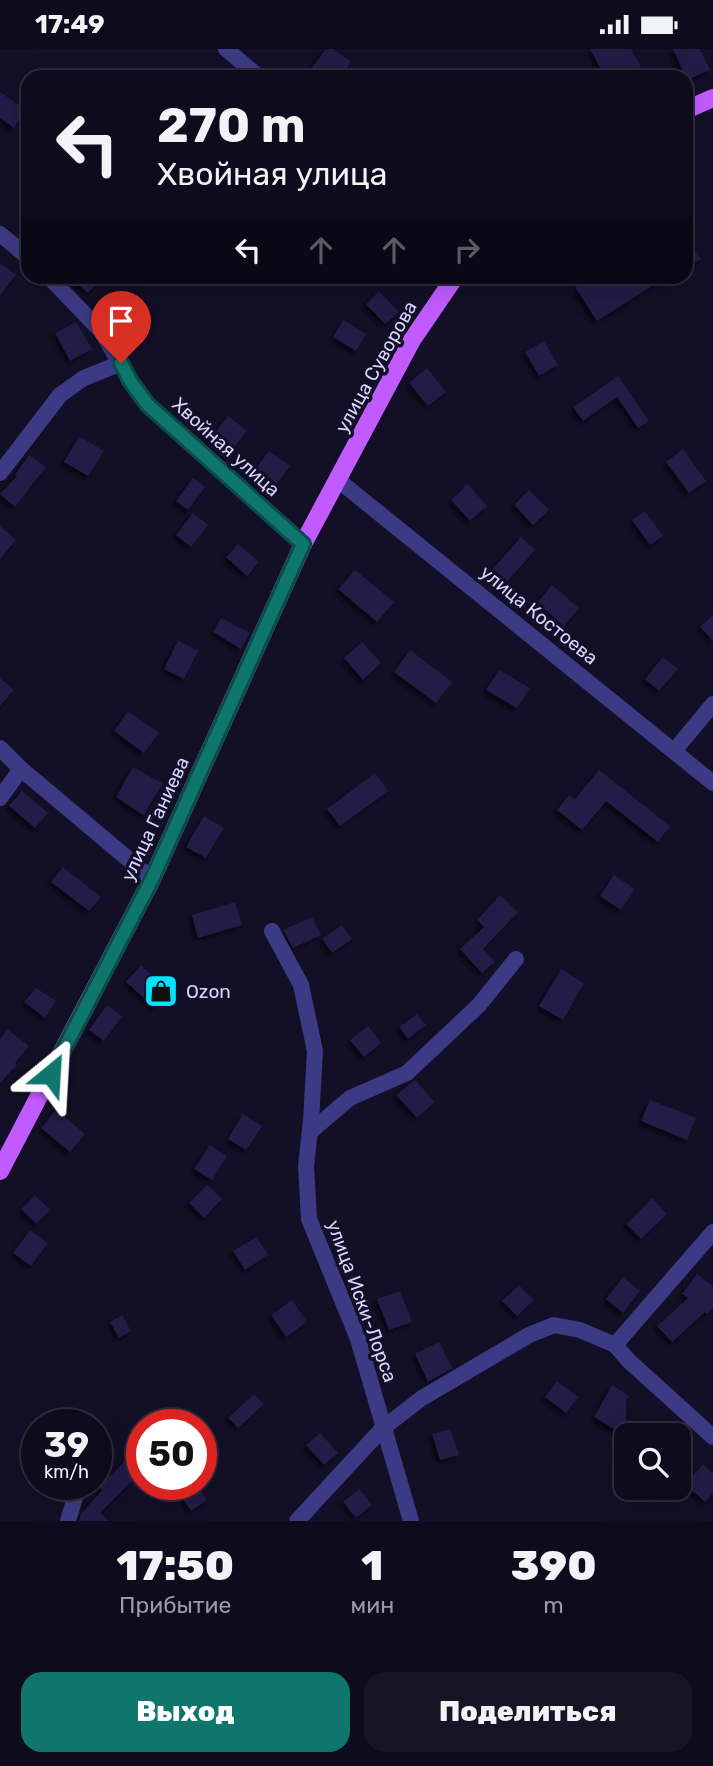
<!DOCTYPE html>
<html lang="ru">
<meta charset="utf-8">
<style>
:root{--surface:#0e0b1c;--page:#171425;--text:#f1f3f6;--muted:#9b9ba3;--line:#2e2b3b;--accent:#0f766e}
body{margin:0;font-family:Rubik,sans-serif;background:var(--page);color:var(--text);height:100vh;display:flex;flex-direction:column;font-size:26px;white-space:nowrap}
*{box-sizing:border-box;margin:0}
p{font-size:23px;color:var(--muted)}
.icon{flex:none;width:38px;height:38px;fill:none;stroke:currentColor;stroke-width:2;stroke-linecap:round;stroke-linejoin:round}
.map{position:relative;height:1472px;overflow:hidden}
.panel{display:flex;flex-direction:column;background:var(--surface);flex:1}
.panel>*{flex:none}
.guide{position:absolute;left:21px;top:21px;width:672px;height:214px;border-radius:21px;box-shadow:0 7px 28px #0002,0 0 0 2px var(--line);background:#0e0b1c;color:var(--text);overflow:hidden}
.controls{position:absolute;left:614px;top:1374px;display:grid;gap:14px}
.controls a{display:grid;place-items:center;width:77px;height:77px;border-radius:14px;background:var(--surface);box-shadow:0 7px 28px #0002,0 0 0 2px var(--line);font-size:35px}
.speed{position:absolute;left:21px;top:1360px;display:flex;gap:14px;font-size:35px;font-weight:700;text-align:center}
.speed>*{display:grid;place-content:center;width:91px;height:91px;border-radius:50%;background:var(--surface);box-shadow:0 7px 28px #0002,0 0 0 2px var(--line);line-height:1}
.speed small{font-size:18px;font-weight:400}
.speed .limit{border:10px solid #d22;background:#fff;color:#111}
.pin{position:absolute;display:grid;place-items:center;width:60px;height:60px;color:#fff;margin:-72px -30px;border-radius:50% 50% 50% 0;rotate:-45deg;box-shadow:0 0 7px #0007}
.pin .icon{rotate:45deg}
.me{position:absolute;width:77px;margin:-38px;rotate:27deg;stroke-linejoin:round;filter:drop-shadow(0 0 5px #0008)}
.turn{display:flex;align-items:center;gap:24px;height:147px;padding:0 21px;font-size:32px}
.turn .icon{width:91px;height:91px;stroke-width:2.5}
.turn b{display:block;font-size:49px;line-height:60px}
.lanes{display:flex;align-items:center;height:66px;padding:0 21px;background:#0003;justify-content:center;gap:35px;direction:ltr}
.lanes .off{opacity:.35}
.eta{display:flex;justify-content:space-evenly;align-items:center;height:119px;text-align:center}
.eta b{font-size:42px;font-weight:800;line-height:49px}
.button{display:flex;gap:14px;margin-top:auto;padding:14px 21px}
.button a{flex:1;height:80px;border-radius:21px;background:var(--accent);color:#fff;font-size:28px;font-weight:800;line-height:80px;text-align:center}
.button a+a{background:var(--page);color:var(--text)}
.status{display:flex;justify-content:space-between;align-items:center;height:49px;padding:0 35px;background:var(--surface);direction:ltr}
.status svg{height:19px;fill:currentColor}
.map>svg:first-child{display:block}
.building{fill:#241b47;filter:url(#shadow)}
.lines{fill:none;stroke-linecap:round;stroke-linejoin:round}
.minor{stroke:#3d3a85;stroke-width:16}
.major{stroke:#c25bff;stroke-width:18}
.route-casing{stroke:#0a4d48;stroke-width:18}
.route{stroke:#0f766e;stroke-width:12}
.labels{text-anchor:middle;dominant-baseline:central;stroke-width:7;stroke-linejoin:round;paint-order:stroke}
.street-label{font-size:19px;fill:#d9d4ff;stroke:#130f26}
.poi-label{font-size:19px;fill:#d9d4ff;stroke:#130f26;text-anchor:start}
</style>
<div class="status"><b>17:49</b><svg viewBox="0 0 49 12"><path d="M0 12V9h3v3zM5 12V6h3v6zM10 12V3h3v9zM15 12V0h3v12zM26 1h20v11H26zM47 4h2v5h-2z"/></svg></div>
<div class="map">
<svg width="713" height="1472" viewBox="0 0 713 1472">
<defs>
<filter id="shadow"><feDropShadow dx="-3.5" dy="3.5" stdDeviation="2" flood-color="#0009"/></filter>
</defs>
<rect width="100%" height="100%" fill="#130f26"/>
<!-- building -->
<g class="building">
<polygon points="326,0 333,0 351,13 340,28 314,28 308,24"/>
<polygon points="590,0 631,0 646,28 605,28"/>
<polygon points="673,0 700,0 710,21 687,31"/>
<polygon points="0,43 26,61 14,79 0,69"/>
<polygon points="686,186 701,210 686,219"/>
<polygon points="0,214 16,226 0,246"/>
<polygon points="70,228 103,228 88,244"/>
<polygon points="592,228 601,228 607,237 621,228 666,228 597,272 575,238"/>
<polygon points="379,242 399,263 385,275 366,255"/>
<polygon points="343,271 366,285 356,302 333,288"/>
<polygon points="76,273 92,300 70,312 55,284"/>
<polygon points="544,292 558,316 539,327 525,303"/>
<polygon points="427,319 446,343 428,357 409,334"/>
<polygon points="618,327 649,372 638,379 617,348 583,372 573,358"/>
<polygon points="228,367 247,382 225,410 207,395"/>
<polygon points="79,387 104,402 88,427 64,413"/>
<polygon points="683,400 706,432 689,444 666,413"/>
<polygon points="269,402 290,417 268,446 247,431"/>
<polygon points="29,406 46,418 15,458 0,445 17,427 15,426"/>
<polygon points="193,429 205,438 188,461 176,452"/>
<polygon points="468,435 487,457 470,472 451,451"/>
<polygon points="529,441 549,461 533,476 514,456"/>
<polygon points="645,462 663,487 650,496 632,471"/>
<polygon points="193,464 208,476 191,498 176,486"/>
<polygon points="0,477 16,491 0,510"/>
<polygon points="521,488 535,501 506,534 491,522"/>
<polygon points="238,495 259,513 247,527 226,508"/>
<polygon points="355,521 394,553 377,573 338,540"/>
<polygon points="552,536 579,559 564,577 537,554"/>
<polygon points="713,566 713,592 700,578"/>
<polygon points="221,569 250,584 241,600 213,583"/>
<polygon points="178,592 198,602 184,630 164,620"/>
<polygon points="362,593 381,614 363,631 344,609"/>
<polygon points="410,601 452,633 436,654 394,623"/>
<polygon points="663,608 678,620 659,642 645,630"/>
<polygon points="499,621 530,639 517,659 486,641"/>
<polygon points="0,629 14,641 0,657"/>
<polygon points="128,662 159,684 144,704 114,682"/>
<polygon points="133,718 163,735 143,766 116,748"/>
<polygon points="599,721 670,777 658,793 606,752 582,781 557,761 569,746 575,750"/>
<polygon points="375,724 388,742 340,777 327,760"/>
<polygon points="22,742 48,764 35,779 9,757"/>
<polygon points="204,767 224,779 206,809 186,798"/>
<polygon points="63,818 101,848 89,862 51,833"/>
<polygon points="614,826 635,840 621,861 600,847"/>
<polygon points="500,846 518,863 483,900 495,913 482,924 460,900 484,878 477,871"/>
<polygon points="235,853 242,876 198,889 192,866"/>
<polygon points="312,868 321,886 293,899 283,881"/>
<polygon points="342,876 352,890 332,904 322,890"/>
<polygon points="141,916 169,942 154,958 126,933"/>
<polygon points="561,920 584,934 563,971 539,957"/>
<polygon points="36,939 56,952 45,969 24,953"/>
<polygon points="107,956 122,967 104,992 89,981"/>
<polygon points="417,965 426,976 408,990 399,978"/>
<polygon points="368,977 381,994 364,1008 350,991"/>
<polygon points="7,980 29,997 15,1014 17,1016 0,1034 0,990"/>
<polygon points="415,1031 435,1053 417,1069 396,1046"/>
<polygon points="650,1051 696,1069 687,1091 641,1072"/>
<polygon points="56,1061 85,1085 70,1103 41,1079"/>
<polygon points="243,1065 262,1077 246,1101 228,1090"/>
<polygon points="210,1096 227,1107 212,1131 194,1120"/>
<polygon points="207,1136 222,1150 204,1169 189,1154"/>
<polygon points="35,1146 50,1161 36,1175 21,1160"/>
<polygon points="652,1149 667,1165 641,1190 626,1175"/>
<polygon points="30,1181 48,1194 31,1217 13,1204"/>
<polygon points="256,1188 268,1206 245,1221 233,1202"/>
<polygon points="697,1225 713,1237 713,1258 707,1265 705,1263 672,1293 657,1277 688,1249 682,1245"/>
<polygon points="623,1228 640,1242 623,1264 606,1250"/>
<polygon points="519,1236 534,1251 517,1267 502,1252"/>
<polygon points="400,1242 412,1273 389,1281 377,1250"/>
<polygon points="292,1251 307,1273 286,1288 271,1266"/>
<polygon points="122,1266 131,1282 119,1289 110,1273"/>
<polygon points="439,1293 452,1319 428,1333 415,1305"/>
<polygon points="557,1332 578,1348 566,1364 545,1348"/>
<polygon points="612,1336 629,1347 626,1351 626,1372 648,1386 624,1386 594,1368"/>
<polygon points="254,1345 264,1355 238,1379 228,1369"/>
<polygon points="450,1380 459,1406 440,1411 432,1385"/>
<polygon points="320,1384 338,1404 324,1416 306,1396"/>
<polygon points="626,1387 626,1414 614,1406"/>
<polygon points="131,1406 142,1417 142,1422 100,1464 109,1472 79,1472 81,1465 102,1441 99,1438"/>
<polygon points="703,1415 713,1424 713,1444 705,1453 685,1435"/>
<polygon points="173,1435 196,1435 207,1451 191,1462"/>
<polygon points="359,1440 372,1456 356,1469 343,1453"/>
</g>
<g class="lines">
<!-- minor -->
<g class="minor">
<polyline points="226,0 259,28"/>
<polyline points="0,185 28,208"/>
<polyline points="49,228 101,282 131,333 147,355 303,495"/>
<polyline points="0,424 60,346 84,329 121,314"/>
<polyline points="338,431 713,734"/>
<polyline points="0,699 21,720 152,830"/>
<polyline points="674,702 713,655"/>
<polyline points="0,749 21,720"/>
<polyline points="272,882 301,936 315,1002 311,1072 306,1117 309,1170 358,1290 411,1472"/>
<polyline points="310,1083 350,1049 407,1024 479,956 516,910"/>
<polyline points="615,1296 713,1183"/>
<polyline points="68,1472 79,1435"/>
<polyline points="297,1472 383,1379 422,1349 529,1286 554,1276 580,1281 615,1296 629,1312 713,1388"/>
</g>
<!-- major -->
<g class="major">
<polyline points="686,61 713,49"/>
<polyline points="0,1122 152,830 303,495 412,291 455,228"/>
</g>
</g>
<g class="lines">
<!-- route casing -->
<g class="route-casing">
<polyline id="route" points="51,1025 152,830 303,495 147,355 131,333 121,314"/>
</g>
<!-- route -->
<use href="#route" class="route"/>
</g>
<!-- icons -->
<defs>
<g id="shop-square" transform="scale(1.75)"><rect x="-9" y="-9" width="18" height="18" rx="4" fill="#00e5ff" stroke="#130f26"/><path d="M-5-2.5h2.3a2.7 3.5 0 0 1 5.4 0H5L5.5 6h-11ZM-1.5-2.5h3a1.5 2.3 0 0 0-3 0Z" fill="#111"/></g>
</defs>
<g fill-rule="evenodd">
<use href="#shop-square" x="161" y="942"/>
</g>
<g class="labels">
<!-- street labels -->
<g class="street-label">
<text transform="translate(376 318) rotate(-61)">улица Суворова</text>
<text transform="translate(226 398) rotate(42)">Хвойная улица</text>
<text transform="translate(539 566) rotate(39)">улица Костоева</text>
<text transform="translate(155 770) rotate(-65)">улица Ганиева</text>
<text transform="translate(362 1252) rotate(70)">улица Иски-Лорса</text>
</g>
<!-- poi labels -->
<g class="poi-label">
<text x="186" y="942">Ozon</text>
</g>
</g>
</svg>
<div class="controls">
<a><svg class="icon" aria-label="search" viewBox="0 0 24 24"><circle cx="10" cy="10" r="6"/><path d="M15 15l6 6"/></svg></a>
</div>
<div class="speed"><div>39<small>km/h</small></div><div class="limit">50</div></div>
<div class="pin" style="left:121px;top:314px;background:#d93025"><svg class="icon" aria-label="arrive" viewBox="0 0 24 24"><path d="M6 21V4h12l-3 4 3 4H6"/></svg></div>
<svg class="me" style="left:51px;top:1025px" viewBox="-20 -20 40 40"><path d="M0-17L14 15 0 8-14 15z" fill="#0f766e" stroke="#fff" stroke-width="4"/></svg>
<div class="guide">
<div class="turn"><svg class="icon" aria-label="left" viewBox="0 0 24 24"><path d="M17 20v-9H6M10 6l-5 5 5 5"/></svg><div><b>270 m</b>Хвойная улица</div></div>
<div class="lanes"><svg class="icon" aria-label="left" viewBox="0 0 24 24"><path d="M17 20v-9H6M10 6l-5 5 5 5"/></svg><svg class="icon off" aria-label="ahead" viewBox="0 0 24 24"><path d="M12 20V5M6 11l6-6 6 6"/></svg><svg class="icon off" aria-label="ahead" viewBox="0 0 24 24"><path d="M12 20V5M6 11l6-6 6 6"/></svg><svg class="icon off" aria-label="right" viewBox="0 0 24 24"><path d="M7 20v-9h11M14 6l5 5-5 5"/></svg></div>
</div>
</div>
<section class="panel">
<div class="eta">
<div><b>17:50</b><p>Прибытие</p></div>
<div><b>1</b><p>мин</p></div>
<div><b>390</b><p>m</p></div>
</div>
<div class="button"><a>Выход</a><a>Поделиться</a></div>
</section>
